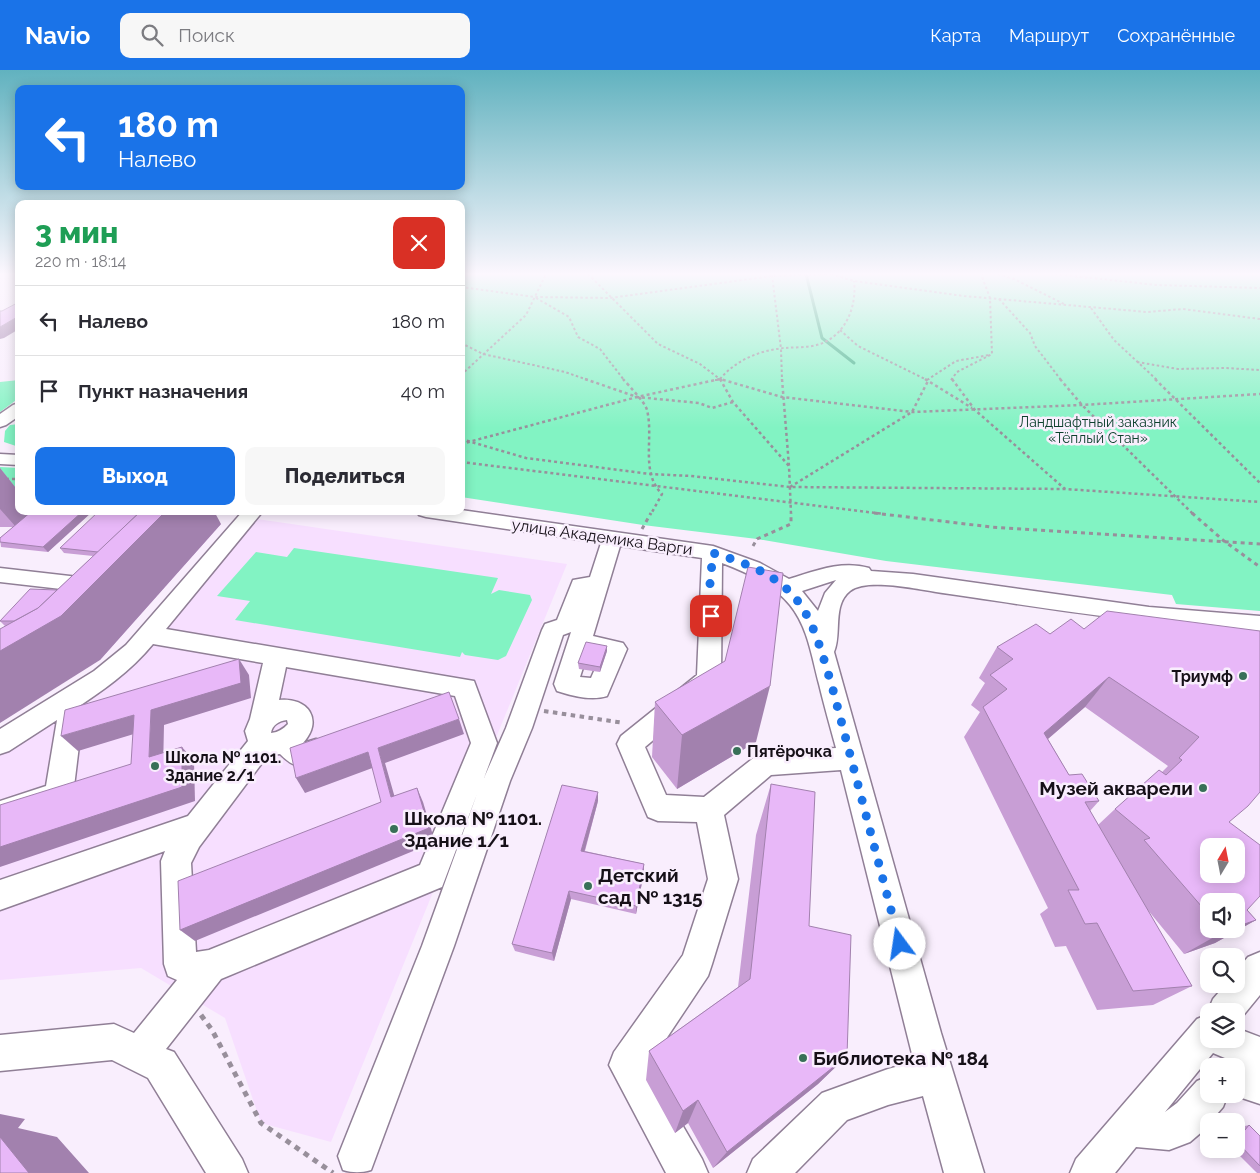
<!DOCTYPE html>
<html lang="ru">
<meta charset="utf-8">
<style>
:root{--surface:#fff;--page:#f7f7f7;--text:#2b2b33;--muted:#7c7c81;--line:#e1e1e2;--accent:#1a73e8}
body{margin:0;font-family:Raleway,sans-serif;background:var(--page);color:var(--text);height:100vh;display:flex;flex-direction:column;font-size:19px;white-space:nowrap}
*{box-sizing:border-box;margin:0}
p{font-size:16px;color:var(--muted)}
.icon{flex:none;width:28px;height:28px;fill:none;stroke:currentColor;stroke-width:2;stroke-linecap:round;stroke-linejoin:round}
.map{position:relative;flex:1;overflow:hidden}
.sheet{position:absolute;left:15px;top:130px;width:450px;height:315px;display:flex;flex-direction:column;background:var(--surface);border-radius:10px;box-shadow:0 2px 12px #0003}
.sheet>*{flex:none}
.guide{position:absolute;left:15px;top:15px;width:450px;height:105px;border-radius:10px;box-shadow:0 2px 12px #0003;background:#1a73e8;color:#fff;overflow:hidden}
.needle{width:32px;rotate:10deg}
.fabs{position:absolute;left:1200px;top:768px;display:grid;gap:10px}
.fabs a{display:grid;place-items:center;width:45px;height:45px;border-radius:10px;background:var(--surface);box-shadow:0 2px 12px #0003;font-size:25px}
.pin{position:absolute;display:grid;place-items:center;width:42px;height:42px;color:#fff;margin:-21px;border-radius:10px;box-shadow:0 2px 8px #0006}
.me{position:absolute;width:55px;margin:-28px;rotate:346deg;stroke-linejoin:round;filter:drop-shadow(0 0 4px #0008)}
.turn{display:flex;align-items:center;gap:18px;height:105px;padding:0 20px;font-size:22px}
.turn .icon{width:65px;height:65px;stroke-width:2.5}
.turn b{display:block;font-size:35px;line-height:42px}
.round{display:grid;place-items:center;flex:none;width:52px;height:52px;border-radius:10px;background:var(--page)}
.overview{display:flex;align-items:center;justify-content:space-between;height:85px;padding:0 20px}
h1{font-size:30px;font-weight:800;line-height:38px;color:#1e9e55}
.primary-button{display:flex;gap:10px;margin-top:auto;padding:10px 20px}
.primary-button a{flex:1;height:58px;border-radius:10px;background:var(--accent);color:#fff;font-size:20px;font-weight:800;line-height:58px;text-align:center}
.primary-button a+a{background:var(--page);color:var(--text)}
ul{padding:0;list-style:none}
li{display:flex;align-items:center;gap:15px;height:70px;padding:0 20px;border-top:1px solid var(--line)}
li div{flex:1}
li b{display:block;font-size:19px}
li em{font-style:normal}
header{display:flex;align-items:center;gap:30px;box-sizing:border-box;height:70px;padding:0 25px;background:var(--accent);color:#fff}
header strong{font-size:24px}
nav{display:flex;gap:28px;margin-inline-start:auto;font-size:18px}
.search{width:350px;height:45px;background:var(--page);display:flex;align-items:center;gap:12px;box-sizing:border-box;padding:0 18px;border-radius:10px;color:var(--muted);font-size:19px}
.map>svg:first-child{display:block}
.built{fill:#f7dfff}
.green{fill:#82f3c3}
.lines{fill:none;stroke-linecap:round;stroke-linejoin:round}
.stream{stroke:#36b082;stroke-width:3}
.minor-casing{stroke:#907f96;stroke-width:3}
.path-far4{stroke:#988f9b;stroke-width:2;stroke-dasharray:2.5 2.5;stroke-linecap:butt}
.path-far3{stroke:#988f9b;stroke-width:2.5;stroke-dasharray:3 3;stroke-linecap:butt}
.path-far2{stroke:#988f9b;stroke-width:3;stroke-dasharray:4 4;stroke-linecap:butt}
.path-far1{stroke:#988f9b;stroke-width:4;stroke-dasharray:4.5 4.5;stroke-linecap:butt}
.path{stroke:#988f9b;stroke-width:5;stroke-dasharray:5.5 5.5;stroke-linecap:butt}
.minor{fill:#fff;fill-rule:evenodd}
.wall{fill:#c89ed5;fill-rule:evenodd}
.shaded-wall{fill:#a281ae}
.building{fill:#e8b8f8;stroke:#a281ae;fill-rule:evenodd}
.route{stroke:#1a73e8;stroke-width:9;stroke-dasharray:0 16.2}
.poi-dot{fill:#387058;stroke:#f9eefd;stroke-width:2}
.labels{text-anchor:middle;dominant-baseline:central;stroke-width:5;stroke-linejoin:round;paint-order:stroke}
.far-park-label{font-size:14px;fill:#0d402d;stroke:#f9eefd}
.street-label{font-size:16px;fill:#161018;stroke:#f9eefd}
.poi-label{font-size:16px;font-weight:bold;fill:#161018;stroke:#f9eefd;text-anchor:start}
.near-poi-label{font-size:19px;font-weight:bold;fill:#161018;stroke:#f9eefd;text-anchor:start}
</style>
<header>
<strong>Navio</strong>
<div class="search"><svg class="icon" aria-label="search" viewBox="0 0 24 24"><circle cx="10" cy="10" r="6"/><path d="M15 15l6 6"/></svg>Поиск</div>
<nav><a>Карта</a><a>Маршрут</a><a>Сохранённые</a></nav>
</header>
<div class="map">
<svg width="1260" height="1103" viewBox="0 0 1260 1103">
<rect width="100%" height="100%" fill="#f9eefd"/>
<!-- built -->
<polygon class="built" points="257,449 567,494 331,1072 261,1053 225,948 141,898 0,910 0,686 131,598"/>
<!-- green -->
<g class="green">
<polygon points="461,204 1260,204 1260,541 1176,534 1172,525 886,491 757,469 643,455 461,427"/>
<polygon points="19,310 19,328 0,342 0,312"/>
<polygon points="19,354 19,377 4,372 5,361 10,355"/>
<polygon points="0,397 19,398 19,419 0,419"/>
<polygon points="294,478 498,508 491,524 499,520 530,525 532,530 506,586 498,590 465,585 462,582 460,587 235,550 250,531 217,526 256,482 287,487"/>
</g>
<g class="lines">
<!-- stream -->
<polyline class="stream" points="806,204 822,268 854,293"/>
<!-- minor casing -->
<g class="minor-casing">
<g id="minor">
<polygon points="19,333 19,346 6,355 0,357 0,344 13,335"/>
<polygon points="0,384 19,385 19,395 0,394"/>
<path d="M461,440L713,476L760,493L789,509C815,501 842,490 869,498L871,501L913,504L1149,537L1260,546V562C1151,555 1044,538 936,522C916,519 867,508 850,521C832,535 842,564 834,582L941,963L984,1103H944L923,1026L888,1035L847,1050L795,1103H747L753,1089L822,1023L888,999L914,992L841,700L771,705L724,745L738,809L712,894L708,906L648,996L702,1089L708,1103H666L609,995L614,982L683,885L708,809L697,752L658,751L648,747L617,674L621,666L697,605L702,488L620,476L593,566L623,573L627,579L607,626C592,631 572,626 557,621L554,614L571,562L563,565L532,658L510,711L454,876L371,1100C361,1103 353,1103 343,1100L338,1086L422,876L477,724L442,817L221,909L166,979L174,982L242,1089L248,1103H206L148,1008L112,990L0,1001V965L114,954L134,963L177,910L168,906L164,894L161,791L165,781L0,840V810L188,746L248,671L245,661L250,649L263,593L153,574C130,602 102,621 72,641L79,638L88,642L92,649L88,656L81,659L73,725L69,734L0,757V731L46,716L57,650L9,681L0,684V659L94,601L126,575L243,441H263L166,559L474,611L497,673L484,708L506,658L542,560L545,554L557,550L573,510L590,507L601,473L426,447L419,445L417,441ZM722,493C748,503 773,514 790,535C808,557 812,588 819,614C824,635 830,656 836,678L765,682L756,686L704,727L666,725L645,677L718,616L721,609ZM836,510L825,523L818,541L802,521ZM588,582L601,585L591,608L580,607ZM286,597L455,626L471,673L420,795L209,880L196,882L191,793L199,777L268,685L280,684C298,702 303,696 325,688L329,680L325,672L316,669L303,673C324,650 308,627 279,630ZM287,650L288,654C283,659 279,662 271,663C272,655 279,651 287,650Z"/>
<polygon points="0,498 96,509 104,511 107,516 104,521 96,523 0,512"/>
<polygon points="1260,882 1260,925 1237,953 1236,941 1209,941 1209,943 1208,941 1213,929 1226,914 1236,914 1236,901 1248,887"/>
<polygon points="1209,944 1209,969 1236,969 1236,958 1260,967 1260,1034 1230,1024 1236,1024 1236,996 1223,996 1232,991 1213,983 1165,1042 1177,1033 1197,1011 1209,1006 1209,1024 1228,1024 1223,1037 1211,1051 1209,1051 1204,1060 1190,1072 1169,1080 1136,1077 1115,1103 1070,1103 1076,1089 1197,949"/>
</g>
</g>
<!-- path-far4 -->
<g class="path-far4">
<polyline points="588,204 658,274 700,294 721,310"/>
<polyline points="831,204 854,211 964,226 1147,242 1183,239 1260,249"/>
<polyline points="998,204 1014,209 1066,235"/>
<polyline points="1055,204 1157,215 1260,218"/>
<polyline points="772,205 781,279 782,310"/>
<polyline points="461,217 535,227 610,228 772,206 833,204"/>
<polyline points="536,228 569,247 578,267 600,279 624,310"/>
<polyline points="999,229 1030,263 1035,276 1061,310"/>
<polyline points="1091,238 1114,270 1157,310"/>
<polyline points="840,260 858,276 927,310"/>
<polyline points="461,273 483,284 565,302 588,310"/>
<polyline points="1137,292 1178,299 1225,298 1260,300"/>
<polyline points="461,305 526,245 546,204"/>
<path d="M720,309C736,290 760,280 785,278C796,277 809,278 820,274C846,265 857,236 854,211"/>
<polyline points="715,310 724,310"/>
<polyline points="927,310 956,291 989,285"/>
<polyline points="951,310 957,302 992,284 990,228 981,204"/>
</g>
<!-- path-far3 -->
<g class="path-far3">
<polyline points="585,309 637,327 699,333 712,338 733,332"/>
<path d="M623,309C629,316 645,332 647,340C654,368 640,402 662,424L651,444"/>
<polyline points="720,309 733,332 789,396"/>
<polyline points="782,309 789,396 791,444"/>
<polyline points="925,309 972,338"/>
<polyline points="952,309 975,340 1065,419"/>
<polyline points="1060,309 1082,335 1193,444"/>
<polyline points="1155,309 1260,413"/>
<polyline points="461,369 526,388 650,404 691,406 790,417 1065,419 1260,432"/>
<polyline points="461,374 637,327 720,309 782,327 912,342 1082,335 1260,324"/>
<polyline points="461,392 884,444"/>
<polyline points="0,409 19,409"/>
<polyline points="790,417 912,342 929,309"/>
</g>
<!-- path-far2 -->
<g class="path-far2">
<polyline points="874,443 991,457 1260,474"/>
<polyline points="1192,443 1224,471 1260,497"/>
<polyline points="642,459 651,443"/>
<polyline points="753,476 757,469 791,454 791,443"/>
</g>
<!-- path-far1 -->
<polyline class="path-far1" points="544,641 624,653"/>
<!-- path -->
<polyline class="path" points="201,945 212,960 261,1053 333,1103"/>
<!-- minor -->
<use href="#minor" class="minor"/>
</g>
<!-- wall -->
<g class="wall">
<polygon points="0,398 19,422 19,441 93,441 48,482 1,477 0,468 13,457 0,457"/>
<polygon points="221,454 100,590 5,556 0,551 57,520 93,486 64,483 60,478"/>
<path d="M1084,559L1260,561L1229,752L1247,840L1256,850L1215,873L1184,884L1147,839L1192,916L1153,935L1097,940L1066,876L1055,877L1040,844L1048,838L964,667L980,642L971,635L985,613L979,608L997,577L1050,564ZM1085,637L1168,696L1162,702L1115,739L1098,755L1090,741L1099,731L1069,705L1048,669ZM1209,831L1236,859H1209Z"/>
<polygon points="607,581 600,602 579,599 578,593"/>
<polygon points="655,632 756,672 677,719 652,687"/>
<polygon points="771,714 809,856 847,986 818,1014 713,1098 688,1053 675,1063 646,1010 649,981 738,917 756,765"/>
<polygon points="598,731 585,781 644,794 644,802 636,844 571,829 554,891 515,881 512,874"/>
<polygon points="1249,1055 1260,1066 1260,1103 1257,1103 1233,1079 1236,1079 1236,1062 1241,1057"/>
</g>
<!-- shaded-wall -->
<g class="shaded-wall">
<polygon points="19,246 19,259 4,268 0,269 0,257"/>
<polygon points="0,398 19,422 19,441 33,441 16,457 0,439"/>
<polygon points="83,441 93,441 48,482 43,477"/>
<polygon points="166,441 214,441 221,454 100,590 0,653 0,581"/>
<polygon points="607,576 607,581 600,602 600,597"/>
<polygon points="239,589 249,605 251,628 164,655 163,701 149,687 151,640"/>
<polygon points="1109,607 1085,637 1021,692 1044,663"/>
<polygon points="770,616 756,672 677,719 682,665"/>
<polygon points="134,645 147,660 78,681 61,666"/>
<polygon points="459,649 464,664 385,693 399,742 391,727 378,678"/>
<polygon points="182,677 194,691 195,731 0,797 0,777"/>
<polygon points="368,682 375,697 305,723 296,708"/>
<polygon points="417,718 423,732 435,772 195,871 180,860"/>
<polygon points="598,722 598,731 582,790 581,781"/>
<polygon points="644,794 644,802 636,844 636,836"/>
<polygon points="569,821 571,829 554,891 552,883"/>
<polygon points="1256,850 1215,873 1184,884 1223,862 1232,859 1236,859 1236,857"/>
<polygon points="847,986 818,1014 713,1098 727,1082"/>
<polygon points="698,1030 688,1053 675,1063 683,1041"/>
<polygon points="0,1044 25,1049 18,1058 57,1067 89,1103 29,1103 0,1085"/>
</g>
<!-- building -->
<g class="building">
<polygon points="19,232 19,246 0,257 0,241 2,241"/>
<polygon points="32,441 83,441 43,477 0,472 0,468"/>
<polygon points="99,441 141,441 98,482 60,478"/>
<polygon points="141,441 166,441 61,546 0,581 0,559 38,538"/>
<polygon points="748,497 783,503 770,616 682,665 655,632 725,591"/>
<polygon points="30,519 57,520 38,538 14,551 0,551"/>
<path d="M1107,541L1260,561V722L1248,736L1229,752L1260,775V826L1247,840L1256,850L1236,857V831H1209V845L1144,770L1150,768L1115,739L1159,700L1166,705L1182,690L1179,688L1199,667L1109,607L1044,663L1069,705L1082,704L1099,731L1085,732L1192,916L1133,921L1097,853L1085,854L1068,820H1079L983,637L1007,619L990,605L1013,589L997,577L1036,554L1050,564L1071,549L1084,559ZM1209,776H1236V804H1209Z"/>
<polygon points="586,572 607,576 600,597 578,593"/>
<polygon points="239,589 241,613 151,640 149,687 182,677 182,717 0,777 0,735 131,694 134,645 61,666 65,640"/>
<polygon points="449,622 459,649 378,678 391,727 417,718 429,758 180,860 178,811 381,732 368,682 296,708 290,678"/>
<polygon points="771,714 815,722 809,856 851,865 847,986 727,1082 698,1030 683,1041 649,981 750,909"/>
<polygon points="562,715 598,722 581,781 644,794 636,836 569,821 552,883 512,874"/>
<polygon points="1220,859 1232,859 1223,862"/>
<polygon points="1249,1055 1260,1066 1260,1096 1236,1071"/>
<polygon points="0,1067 29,1103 0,1103"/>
</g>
<!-- sky -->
<linearGradient id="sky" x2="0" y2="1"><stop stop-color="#61b2bf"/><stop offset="0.57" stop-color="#fcf7fe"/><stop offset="1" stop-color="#fcf7fe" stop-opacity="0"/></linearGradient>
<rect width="1260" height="358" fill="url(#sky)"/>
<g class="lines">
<!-- route -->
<path class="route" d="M711,546L710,513L713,483C801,509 809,537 833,620L900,874"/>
</g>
<!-- markers -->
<g class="poi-dot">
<circle cx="1243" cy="606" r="5"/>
<circle cx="737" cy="681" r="5"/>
<circle cx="155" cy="696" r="5"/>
<circle cx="1203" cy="718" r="5"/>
<circle cx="394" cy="759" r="5"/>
<circle cx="588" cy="816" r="5"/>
<circle cx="803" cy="988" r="5"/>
</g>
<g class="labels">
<!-- far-park labels -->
<g class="far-park-label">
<text x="1098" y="352">Ландшафтный заказник<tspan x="1098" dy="16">«Тёплый Стан»</tspan></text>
</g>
<!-- street labels -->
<g class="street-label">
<text transform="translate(602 467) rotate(8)">улица Академика Варги</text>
</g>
<!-- poi labels -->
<g class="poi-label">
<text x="1233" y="606" text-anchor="end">Триумф</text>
<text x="747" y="681">Пятёрочка</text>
<text x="165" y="687">Школа № 1101.<tspan x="165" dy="18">Здание 2/1</tspan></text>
</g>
<!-- near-poi labels -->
<g class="near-poi-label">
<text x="1193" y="718" text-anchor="end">Музей акварели</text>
<text x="404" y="748">Школа № 1101.<tspan x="404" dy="22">Здание 1/1</tspan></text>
<text x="598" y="805">Детский<tspan x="598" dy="22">сад № 1315</tspan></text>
<text x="813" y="988">Библиотека № 184</text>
</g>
</g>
</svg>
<div class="fabs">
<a><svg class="needle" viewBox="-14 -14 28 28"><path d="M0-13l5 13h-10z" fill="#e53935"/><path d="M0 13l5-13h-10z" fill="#7c7c81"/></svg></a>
<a><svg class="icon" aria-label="sound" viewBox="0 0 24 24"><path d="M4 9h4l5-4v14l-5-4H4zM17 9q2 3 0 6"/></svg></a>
<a><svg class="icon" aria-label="search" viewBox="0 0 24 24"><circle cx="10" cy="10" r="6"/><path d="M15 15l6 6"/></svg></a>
<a><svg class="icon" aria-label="layers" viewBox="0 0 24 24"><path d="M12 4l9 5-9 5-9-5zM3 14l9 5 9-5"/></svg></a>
<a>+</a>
<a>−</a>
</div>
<div class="pin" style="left:711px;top:546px;background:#d93025"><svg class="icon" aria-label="arrive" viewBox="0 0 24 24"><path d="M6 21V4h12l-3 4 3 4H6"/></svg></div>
<svg class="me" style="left:900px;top:874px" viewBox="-20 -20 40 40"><circle r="19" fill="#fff"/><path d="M0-13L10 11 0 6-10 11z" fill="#1a73e8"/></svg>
<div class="guide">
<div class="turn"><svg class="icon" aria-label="left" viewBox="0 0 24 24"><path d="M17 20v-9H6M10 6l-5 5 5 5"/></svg><div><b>180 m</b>Налево</div></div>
</div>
<section class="sheet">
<div class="overview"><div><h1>3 мин</h1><p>220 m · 18:14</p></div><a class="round" style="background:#d93025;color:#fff"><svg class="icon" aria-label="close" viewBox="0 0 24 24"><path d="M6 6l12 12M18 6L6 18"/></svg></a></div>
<ul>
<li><svg class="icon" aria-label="left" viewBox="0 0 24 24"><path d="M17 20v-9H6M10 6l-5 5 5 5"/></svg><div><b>Налево</b></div><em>180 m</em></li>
<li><svg class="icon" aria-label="arrive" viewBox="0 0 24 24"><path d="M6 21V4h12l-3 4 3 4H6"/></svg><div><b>Пункт назначения</b></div><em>40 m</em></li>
</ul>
<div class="primary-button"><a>Выход</a><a>Поделиться</a></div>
</section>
</div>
